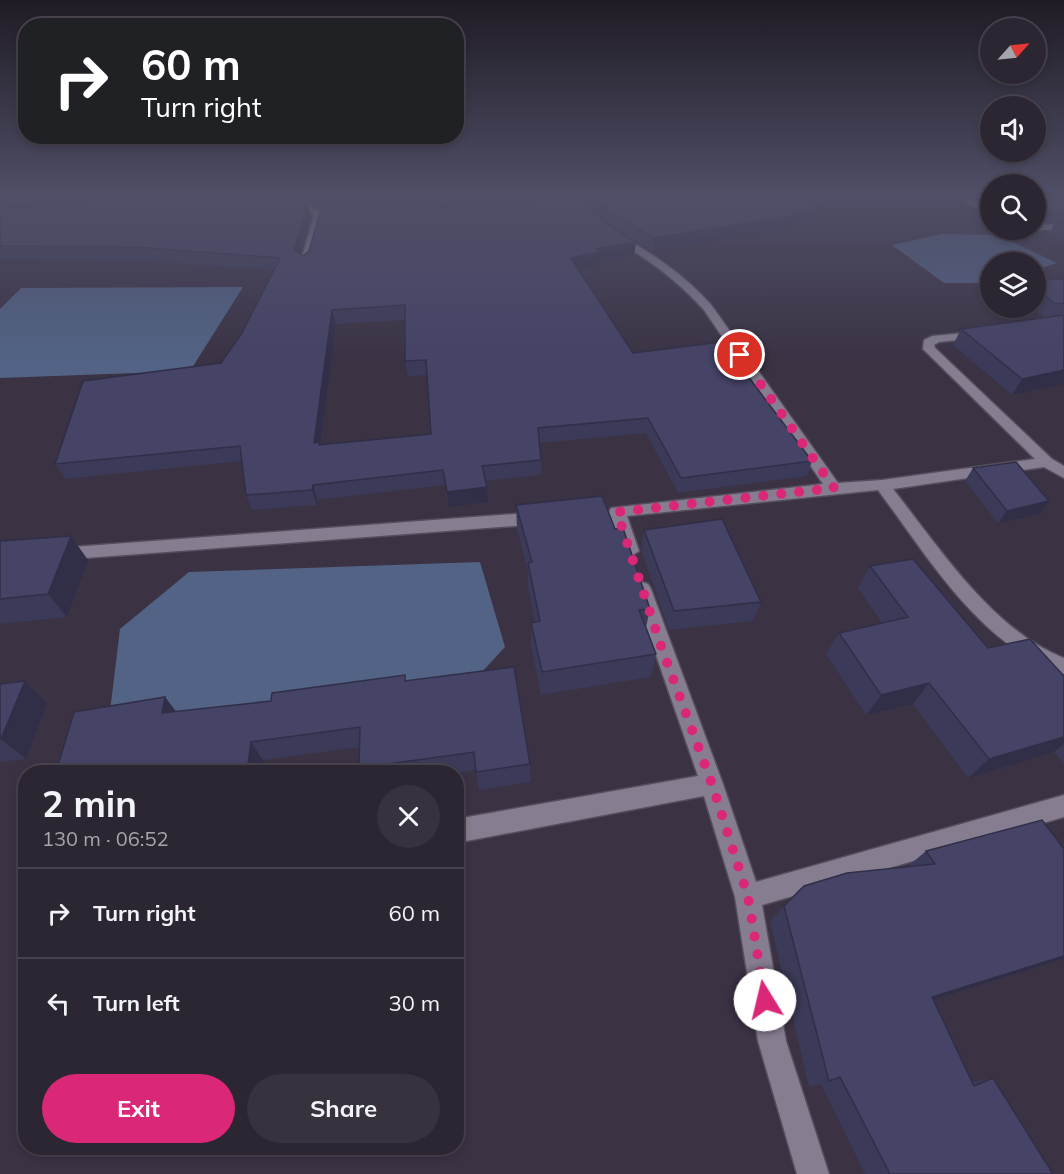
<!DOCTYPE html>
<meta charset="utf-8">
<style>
:root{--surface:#2c2633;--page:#38323f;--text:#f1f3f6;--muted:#a6a5ac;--line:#48434e;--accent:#db2777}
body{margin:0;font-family:Mulish,sans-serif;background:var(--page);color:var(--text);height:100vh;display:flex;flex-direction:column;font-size:22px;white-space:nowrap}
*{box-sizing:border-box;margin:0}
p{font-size:20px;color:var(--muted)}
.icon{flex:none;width:33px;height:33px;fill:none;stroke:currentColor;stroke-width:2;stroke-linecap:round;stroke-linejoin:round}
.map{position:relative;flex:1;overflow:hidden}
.drawer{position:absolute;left:18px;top:765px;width:446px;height:390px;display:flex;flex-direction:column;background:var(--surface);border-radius:24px;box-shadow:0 3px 9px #0003,0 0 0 2px var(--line)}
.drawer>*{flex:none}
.guide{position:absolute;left:18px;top:18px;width:446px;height:126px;border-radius:24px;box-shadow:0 3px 9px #0003,0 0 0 2px var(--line);background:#202124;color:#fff;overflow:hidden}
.needle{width:39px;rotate:63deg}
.fabs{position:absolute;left:980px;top:18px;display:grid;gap:12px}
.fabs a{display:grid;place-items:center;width:66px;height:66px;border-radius:50%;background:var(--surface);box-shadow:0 3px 9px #0003,0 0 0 2px var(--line);font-size:30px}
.pin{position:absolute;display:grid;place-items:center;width:51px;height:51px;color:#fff;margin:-26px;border:3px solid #fff;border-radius:50%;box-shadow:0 2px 6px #0007}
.me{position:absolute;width:66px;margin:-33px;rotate:351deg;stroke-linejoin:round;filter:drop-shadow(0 0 4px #0008)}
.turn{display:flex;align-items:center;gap:21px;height:126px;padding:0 24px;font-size:27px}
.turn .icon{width:78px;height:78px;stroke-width:2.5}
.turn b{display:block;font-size:42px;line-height:51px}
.round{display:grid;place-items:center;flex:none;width:63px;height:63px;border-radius:32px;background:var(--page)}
.overview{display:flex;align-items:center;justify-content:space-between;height:102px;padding:0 24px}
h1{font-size:36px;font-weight:700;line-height:45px}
.action{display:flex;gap:12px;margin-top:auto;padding:12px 24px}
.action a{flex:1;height:69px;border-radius:36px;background:var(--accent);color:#fff;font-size:24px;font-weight:700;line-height:69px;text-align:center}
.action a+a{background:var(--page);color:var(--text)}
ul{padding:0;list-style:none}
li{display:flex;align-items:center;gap:18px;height:90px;padding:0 24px;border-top:2px solid var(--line)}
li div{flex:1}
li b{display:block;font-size:22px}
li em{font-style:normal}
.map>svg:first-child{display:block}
.water{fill:#526385}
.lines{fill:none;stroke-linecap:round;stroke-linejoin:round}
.street-casing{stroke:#554e5d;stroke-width:3}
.street{fill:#867d91;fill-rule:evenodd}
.wall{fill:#3b3a58;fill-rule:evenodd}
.shaded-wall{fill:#302f47}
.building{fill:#454366;stroke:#302f47;stroke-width:1.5;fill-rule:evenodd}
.route{stroke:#db2777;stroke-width:10;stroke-dasharray:0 18}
</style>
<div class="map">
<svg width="1064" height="1174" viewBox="0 0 1064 1174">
<rect width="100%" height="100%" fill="#3b3244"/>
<!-- water -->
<g class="water">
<polygon points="942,234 997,235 1057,263 1035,270 1035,262 990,262 990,283 944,283 892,245"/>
<polygon points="243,287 190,371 0,378 0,309 21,288"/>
<polygon points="480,562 505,647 443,714 107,736 120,629 189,572"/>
</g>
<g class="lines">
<!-- street casing -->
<g class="street-casing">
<g id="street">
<polygon points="970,198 990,207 990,214 967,203 965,201"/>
<polygon points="285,202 308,204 324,214 309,266 300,264 314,215 303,209 282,207 282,203"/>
<polygon points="1064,224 1064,230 1031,230 1035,230 1035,225"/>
<path d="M612,234H618C654,255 684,274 712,306L838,483L882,480L1035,459L923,349L924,340L932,336L986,331V337L939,342L934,345L935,348L1052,459L1064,466V478L1044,467L893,489C939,547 992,630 1064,658V674C979,645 929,558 878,490L627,516L639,551L630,557L624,555L609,512L611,508L823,484L704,310C675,278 649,260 612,238Z"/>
<polygon points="540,512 548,518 540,524 59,560 50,554 59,548"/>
<polygon points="642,582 648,584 651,589 723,784 756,882 1064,795 1064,817 762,905 786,1041 829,1174 797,1174 758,1041 735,897 704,796 456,843 456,819 698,776 633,589 636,584"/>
</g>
</g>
<!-- street -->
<use href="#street" class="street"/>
</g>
<!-- wall -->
<g class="wall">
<path d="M0,197H568V200L622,234L579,197H806L818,207L814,220L796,223L795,228L653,251L636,242L634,255L598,261V266L578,269L633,353L812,461L807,476L678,493L646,433L540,443L541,460V475L486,481L487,487L488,502L449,507L445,485L317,500V505L252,510L246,495L242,461L65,479L55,464L221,363L242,333L273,270L142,261L1,259L0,260ZM303,201H305L323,210L324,212L309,251L303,256L300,254L311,216ZM405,320V361L408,376L427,375L431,434L320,445L336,324Z"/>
<polygon points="1035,197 1064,197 1064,242 1050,232 1055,222 1037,223 1035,221"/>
<polygon points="1064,279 1064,384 1012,395 953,345 961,329 1045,318 1033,308 1035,308 1035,280"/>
<polygon points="973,468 1040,514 998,523 965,481"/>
<polygon points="516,505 615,529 650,609 646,627 656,654 651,677 541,695 531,646 531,623 535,622 528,587 528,572 517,529"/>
<polygon points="644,530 761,602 753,621 669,630 641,549"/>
<polygon points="0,541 88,560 67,617 0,624"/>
<polygon points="870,566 988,648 1064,676 1064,764 1054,752 968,778 913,704 866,715 826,654 839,633 882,623 858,588"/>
<polygon points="406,680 530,764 530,782 479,790 476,770 456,773 361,772 359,768 360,747 263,760 261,772 56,772 165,697 176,712 271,701"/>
<polygon points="25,681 47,703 26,759 0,762 0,684"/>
<polygon points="1064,849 1064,959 933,1000 973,1082 993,1078 1053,1174 865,1174 821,1084 809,1087 770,921 784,906 907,867 926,851"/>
</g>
<!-- shaded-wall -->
<g class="shaded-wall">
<polygon points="28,197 171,197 0,213 0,200"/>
<polygon points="308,204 311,216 298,263 294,250"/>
<polygon points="818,207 814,220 796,223 795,228 653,251 654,238 791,211"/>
<polygon points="636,242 634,255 598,261 598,266 570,271 571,258 595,249"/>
<polygon points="332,310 336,324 320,446 314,443"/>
<polygon points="1064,370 1064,384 1012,395 1022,379"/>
<polygon points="313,485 317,500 317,505 312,490"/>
<polygon points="487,487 488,502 449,507 447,492"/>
<polygon points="1049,501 1040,514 998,523 1007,511"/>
<polygon points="71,536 88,560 67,617 48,594"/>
<polygon points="25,681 47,703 26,759 1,739"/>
<polygon points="929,683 913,704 866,715 881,695"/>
<polygon points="165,697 180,717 162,713"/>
<polygon points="1064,737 1064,744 1054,752 968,778 989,759"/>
<polygon points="251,742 263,760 261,772 247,772"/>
<polygon points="1064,956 1064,959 907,1008 932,997"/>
</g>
<!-- building -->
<g class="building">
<polygon points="0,197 28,197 0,200"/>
<path d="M145,197H277L299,199L308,204L294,250L303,256L309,251L320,213L579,200L613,229L636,242L595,249L599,252L571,258L633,353L722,342L812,461L681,478L648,418L538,428L541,460L482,466L487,487L447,492L443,470L313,485L312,490L246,495L240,446L55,464L83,381L221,363L242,333L280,258L136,247L0,246V210ZM405,305V361L426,360L431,434L319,445V442L314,443L332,310Z"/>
<polygon points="320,197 429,197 322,202"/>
<polygon points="594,197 806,197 818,207 791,211 798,215 654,238 624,221"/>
<polygon points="1035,197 1064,197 1064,212 1043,212 1035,207"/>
<polygon points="1056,221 1064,221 1064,227"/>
<polygon points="1064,279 1064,303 1055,304 1035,287 1035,280"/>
<polygon points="1064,315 1064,370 1022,379 961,329"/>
<polygon points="1016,462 1049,501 1007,511 973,468"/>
<polygon points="602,496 615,529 623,528 650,609 639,610 656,654 542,672 531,623 540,621 528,563 532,562 516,505"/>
<polygon points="722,519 761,602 674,611 644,530"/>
<polygon points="71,536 48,594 0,599 0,541"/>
<polygon points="913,559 988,648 1030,639 1064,676 1064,737 989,759 929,683 881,695 839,633 908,617 870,566"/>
<polygon points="514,667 530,764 476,772 474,752 359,768 360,727 251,742 247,772 56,772 74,712 165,697 162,713 271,701 272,693 361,681 405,675 405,681"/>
<polygon points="25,681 1,739 0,739 0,684"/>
<polygon points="1042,820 1064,849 1064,956 932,997 974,1086 993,1078 1053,1174 890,1174 840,1077 829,1081 784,906 804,886 847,873 935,864 926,851"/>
</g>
<!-- sky -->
<linearGradient id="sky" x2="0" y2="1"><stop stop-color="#201c25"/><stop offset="0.54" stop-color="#4f4f67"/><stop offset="1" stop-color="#4f4f67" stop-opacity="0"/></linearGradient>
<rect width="1064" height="362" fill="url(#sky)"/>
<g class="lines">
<!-- route -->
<polyline class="route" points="740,355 834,488 617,512 661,646 712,784 748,897 765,1000"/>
</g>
</svg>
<div class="fabs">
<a><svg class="needle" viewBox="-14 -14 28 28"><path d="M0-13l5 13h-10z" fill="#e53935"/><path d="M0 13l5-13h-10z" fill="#a6a5ac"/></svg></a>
<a><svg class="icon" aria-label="sound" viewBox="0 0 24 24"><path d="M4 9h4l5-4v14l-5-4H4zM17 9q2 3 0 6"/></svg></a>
<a><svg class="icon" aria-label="search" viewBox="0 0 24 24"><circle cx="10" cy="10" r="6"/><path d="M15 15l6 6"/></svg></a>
<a><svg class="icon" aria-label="layers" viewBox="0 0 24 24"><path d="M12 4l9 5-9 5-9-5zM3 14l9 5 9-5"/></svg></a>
</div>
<div class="pin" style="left:740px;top:355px;background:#d93025"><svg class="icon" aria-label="arrive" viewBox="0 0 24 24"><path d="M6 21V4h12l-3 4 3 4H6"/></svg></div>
<svg class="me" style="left:765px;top:1000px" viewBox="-20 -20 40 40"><circle r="19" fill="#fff"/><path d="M0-13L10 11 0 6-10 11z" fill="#db2777"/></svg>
<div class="guide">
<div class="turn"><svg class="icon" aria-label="right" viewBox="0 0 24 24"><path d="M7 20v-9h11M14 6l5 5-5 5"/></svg><div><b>60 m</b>Turn right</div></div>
</div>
<section class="drawer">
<div class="overview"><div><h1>2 min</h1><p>130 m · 06:52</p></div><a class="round"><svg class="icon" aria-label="close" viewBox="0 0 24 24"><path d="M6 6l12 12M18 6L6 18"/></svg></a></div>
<ul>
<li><svg class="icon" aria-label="right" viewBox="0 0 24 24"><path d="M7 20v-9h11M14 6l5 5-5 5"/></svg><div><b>Turn right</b></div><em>60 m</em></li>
<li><svg class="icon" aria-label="left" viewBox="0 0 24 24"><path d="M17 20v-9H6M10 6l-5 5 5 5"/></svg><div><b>Turn left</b></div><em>30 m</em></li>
</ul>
<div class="action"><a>Exit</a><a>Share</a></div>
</section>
</div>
